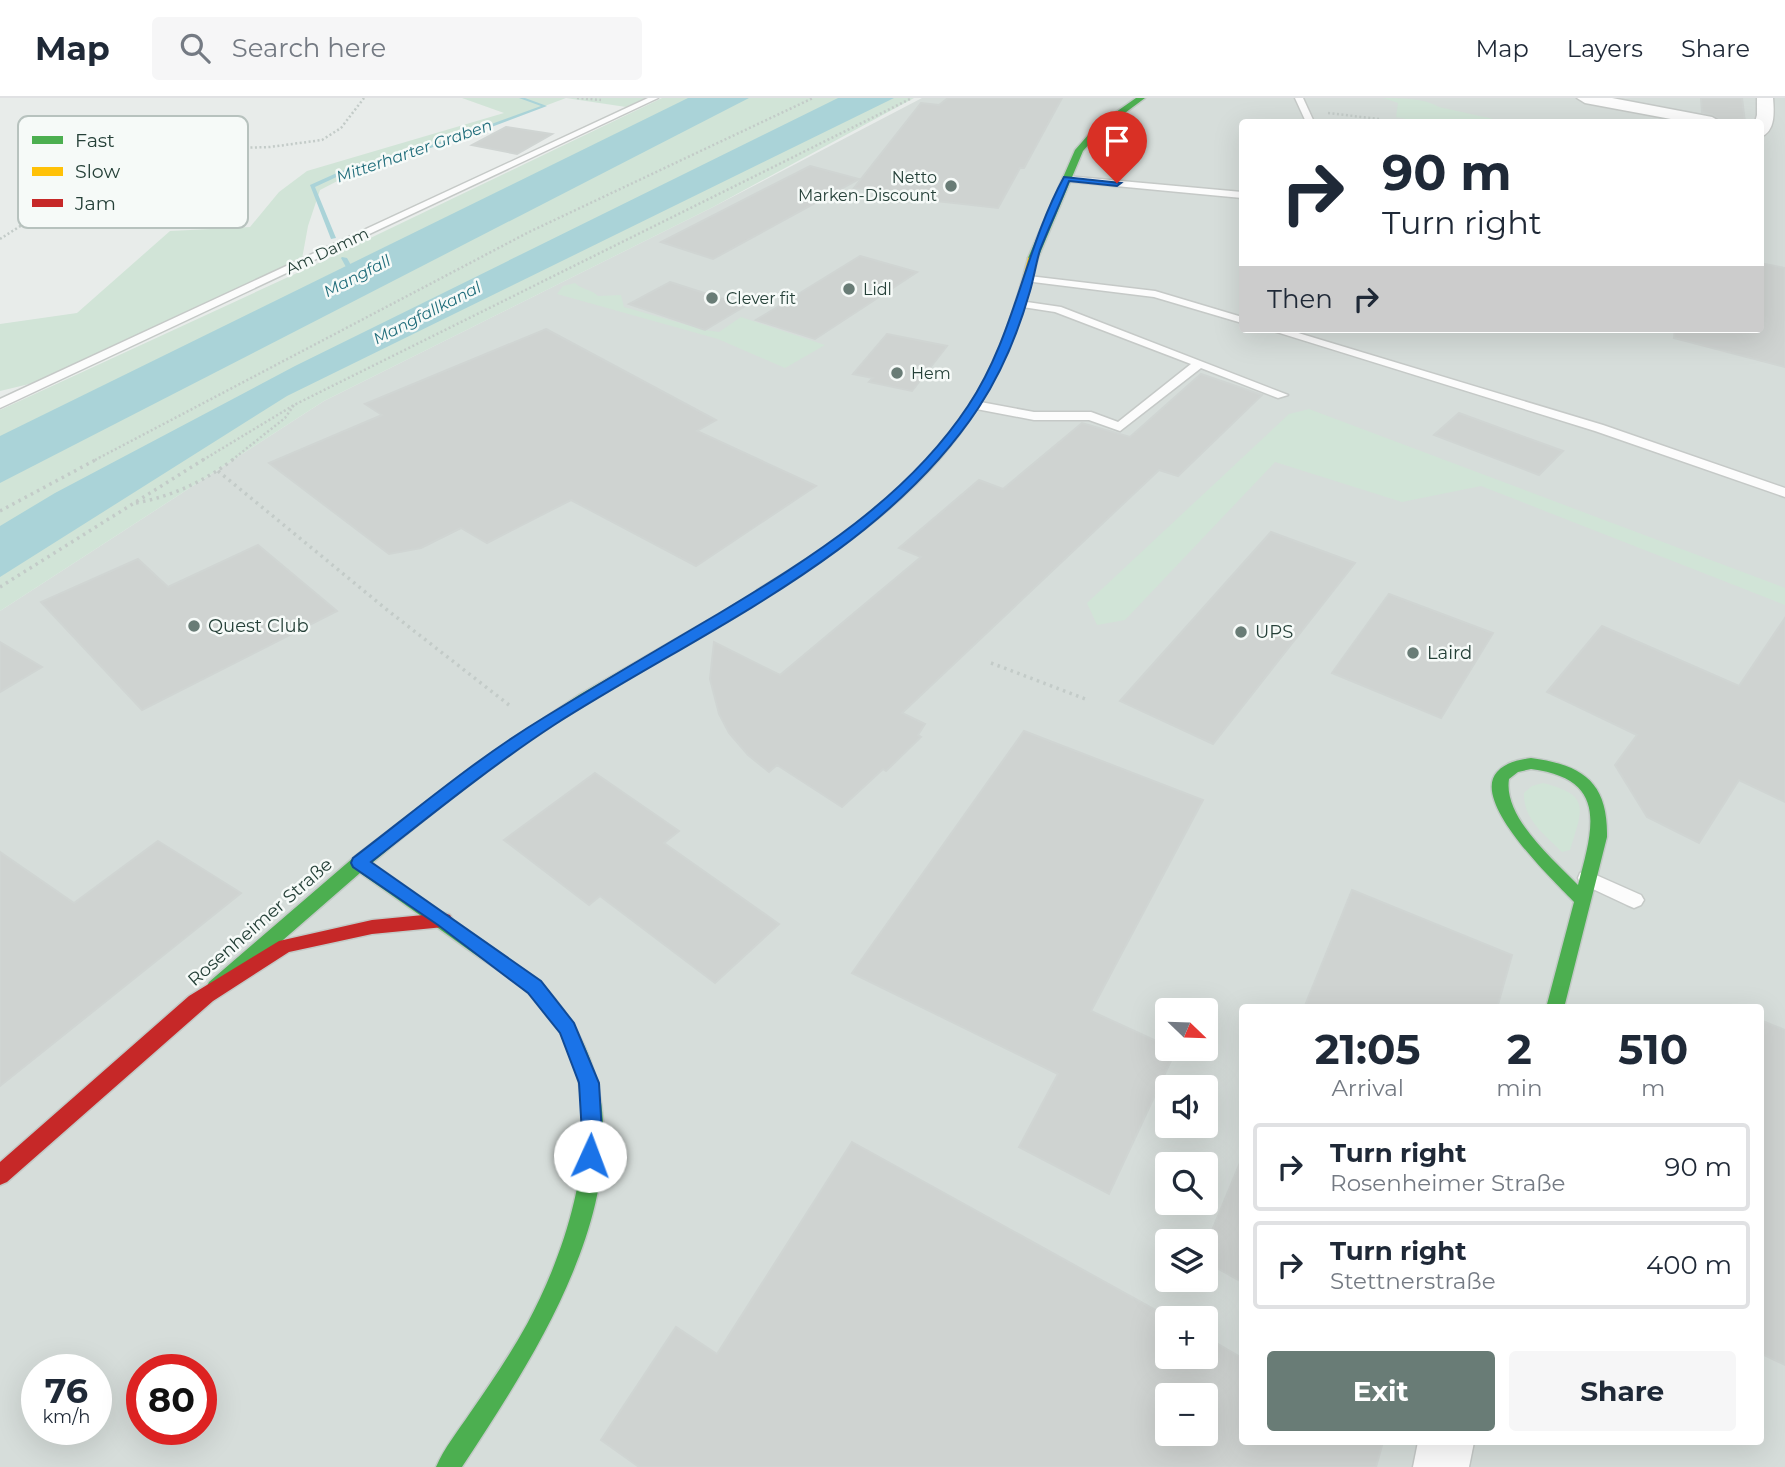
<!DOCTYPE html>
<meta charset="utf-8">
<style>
:root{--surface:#fff;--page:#f6f6f7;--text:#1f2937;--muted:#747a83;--line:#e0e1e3;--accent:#697c76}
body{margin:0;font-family:Montserrat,sans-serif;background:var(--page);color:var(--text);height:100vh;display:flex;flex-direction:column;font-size:26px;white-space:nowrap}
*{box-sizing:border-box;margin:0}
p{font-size:23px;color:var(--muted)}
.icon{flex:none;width:38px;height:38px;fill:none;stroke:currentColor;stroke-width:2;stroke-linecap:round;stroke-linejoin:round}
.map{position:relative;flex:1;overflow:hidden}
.panel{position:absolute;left:1239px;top:906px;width:525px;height:441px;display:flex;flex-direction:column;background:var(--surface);border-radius:7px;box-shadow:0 7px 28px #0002}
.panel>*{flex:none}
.hud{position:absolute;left:1239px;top:21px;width:525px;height:214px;border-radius:7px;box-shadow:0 7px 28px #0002;background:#fff;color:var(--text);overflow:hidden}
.needle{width:46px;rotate:113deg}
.buttons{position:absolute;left:1155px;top:900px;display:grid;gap:14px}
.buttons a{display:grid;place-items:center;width:63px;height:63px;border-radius:7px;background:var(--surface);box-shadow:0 7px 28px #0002;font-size:35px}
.speed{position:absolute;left:21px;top:1256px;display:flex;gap:14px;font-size:35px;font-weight:700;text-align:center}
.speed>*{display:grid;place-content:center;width:91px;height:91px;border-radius:50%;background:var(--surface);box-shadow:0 7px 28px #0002;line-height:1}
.speed small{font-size:18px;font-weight:400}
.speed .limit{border:10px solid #d22;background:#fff;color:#111}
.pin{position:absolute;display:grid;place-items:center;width:60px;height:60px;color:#fff;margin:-72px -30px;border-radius:50% 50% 50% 0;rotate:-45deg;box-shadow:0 0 7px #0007}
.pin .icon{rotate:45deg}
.me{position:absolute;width:77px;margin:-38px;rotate:2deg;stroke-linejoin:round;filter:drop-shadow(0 0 5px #0008)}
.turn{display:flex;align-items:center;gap:24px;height:147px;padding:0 28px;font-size:32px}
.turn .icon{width:91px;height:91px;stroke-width:2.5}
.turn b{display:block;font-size:49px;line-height:60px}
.then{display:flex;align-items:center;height:66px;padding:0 28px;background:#0003;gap:14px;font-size:26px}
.eta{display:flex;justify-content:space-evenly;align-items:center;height:119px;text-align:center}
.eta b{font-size:42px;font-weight:700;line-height:49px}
.primary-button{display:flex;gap:14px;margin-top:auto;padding:14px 28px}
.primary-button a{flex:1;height:80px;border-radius:7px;background:var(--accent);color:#fff;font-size:28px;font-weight:700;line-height:80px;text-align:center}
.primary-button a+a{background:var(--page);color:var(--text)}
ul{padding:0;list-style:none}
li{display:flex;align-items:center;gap:21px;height:88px;margin:0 14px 10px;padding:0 14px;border:4px solid var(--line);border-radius:7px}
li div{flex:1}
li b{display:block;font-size:26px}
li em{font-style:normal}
header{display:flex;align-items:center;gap:42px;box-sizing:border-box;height:98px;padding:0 35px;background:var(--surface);border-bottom:2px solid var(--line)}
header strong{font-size:33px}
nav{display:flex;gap:38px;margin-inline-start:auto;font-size:24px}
.search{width:490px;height:63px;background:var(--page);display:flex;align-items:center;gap:18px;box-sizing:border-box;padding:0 24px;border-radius:7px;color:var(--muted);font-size:26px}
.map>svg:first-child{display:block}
.built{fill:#d6ddda;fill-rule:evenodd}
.green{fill:#d1e4d7}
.water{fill:#aad3d8}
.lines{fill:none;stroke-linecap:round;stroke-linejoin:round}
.stream{fill:#aad3d8;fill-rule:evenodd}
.building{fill:#cfd3d1;stroke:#d0d5d3;stroke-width:2;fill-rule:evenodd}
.lane-casing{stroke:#c5c9c7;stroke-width:3}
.street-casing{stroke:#c5c9c7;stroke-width:3}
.fast-casing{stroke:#c3cac7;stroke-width:3}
.slow-casing{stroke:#c3cac7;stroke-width:3}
.jam-casing{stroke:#c3cac7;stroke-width:3}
.path-far1{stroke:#c3cbc8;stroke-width:2.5;stroke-dasharray:2 2.5;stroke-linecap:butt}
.path{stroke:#c3cbc8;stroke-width:3.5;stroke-dasharray:2.5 4.5;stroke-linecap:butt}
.lane{fill:#fcfcfc;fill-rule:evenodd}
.street{fill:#fcfcfc;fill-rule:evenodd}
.fast{fill:#4caf50;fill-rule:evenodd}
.slow{fill:#ffc107;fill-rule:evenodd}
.jam{fill:#c62828;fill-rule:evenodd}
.route{fill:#1a73e8;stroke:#114b97;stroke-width:2}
.poi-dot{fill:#697c76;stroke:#f6faf8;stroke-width:2.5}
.labels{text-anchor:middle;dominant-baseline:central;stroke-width:5;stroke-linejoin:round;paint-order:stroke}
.far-water-label{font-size:16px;font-style:italic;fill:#206d7b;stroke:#f6faf8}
.far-poi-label{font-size:16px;fill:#254038;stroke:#f6faf8;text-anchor:start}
.far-street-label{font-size:16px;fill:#254038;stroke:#f6faf8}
.poi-label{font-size:18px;fill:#254038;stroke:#f6faf8;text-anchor:start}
.street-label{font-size:18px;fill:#254038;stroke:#f6faf8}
.key{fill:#f6faf8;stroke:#b7c2be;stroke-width:2}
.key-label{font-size:19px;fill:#254038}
</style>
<header>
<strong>Map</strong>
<div class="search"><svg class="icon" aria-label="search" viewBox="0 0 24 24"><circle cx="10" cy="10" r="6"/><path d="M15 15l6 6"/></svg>Search here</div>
<nav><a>Map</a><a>Layers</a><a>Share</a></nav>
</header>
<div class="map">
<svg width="1785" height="1369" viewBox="0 0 1785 1369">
<rect width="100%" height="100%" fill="#e8ecea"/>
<!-- built -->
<path class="built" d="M922,0H1785V1369H0V513L324,303L713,109ZM1242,24H1760V231H1242ZM1242,910H1760V1344H1242ZM1167,912H1206V950H1167ZM1167,989H1206V1027H1167ZM1167,1066H1206V1104H1167ZM1167,1143H1206V1181H1167ZM1167,1220H1206V1258H1167ZM37,1272H96V1332H37ZM142,1272H201V1332H142ZM1167,1297H1206V1335H1167Z"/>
<!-- green -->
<g class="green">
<polygon points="462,0 645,0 626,9 566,0 451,43 351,76 320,92 308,128 302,161 46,282 0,293 0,226 77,215 170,133 250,129 279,94 307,73 504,15"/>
<polygon points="662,0 914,0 713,109 324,303 0,513 0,312 310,169"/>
<path d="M1383,0C1401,0 1424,0 1439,9L1507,24H1421L1396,19L1398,5Z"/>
<path d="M575,185C582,192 591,191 598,198L621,197L624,209L705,232L719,234L741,219L825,247L785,270L718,241L557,196L563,188Z"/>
<polygon points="1309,311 1785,490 1785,507 1481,388 1402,404 1275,364 1125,522 1097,527 1087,505 1289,316"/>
<path d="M1543,685C1592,697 1582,712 1570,752L1562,754C1544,736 1523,721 1524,695L1532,688Z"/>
</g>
<!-- water -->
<g class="water">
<polygon points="688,0 749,0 0,385 0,338"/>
<polygon points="838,0 894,0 287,298 0,479 0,428 55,395 295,268"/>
</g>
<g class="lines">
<!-- stream -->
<g class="stream">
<polygon points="519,0 525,0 547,8 457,42 343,76 315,89 336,140 331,141 310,87 339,74 453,40 541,8"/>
<polygon points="342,159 347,160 357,178 356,179 351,178 341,160"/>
</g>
</g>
<!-- building -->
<g class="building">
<polygon points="948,0 1062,0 1024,70 1020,70 998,110 918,101 921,98 854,90 921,5 939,7"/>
<polygon points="1701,0 1742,0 1745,24 1723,24 1713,17 1702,14"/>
<polygon points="506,29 552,36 517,56 472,47"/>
<polygon points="810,68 859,81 713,161 661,144"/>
<polygon points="860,158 917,174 815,241 756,222"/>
<polygon points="1760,165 1785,170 1785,269 1674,240 1675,231 1760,231"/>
<polygon points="670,184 745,208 705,232 629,206"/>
<polygon points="546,231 716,322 697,333 816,388 696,468 571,402 487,445 461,430 421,450 389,456 269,365 382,317 365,306"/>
<polygon points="887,236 947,248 912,293 869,284 873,280 853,276"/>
<polygon points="1201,276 1262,297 1178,378 1159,372 902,615 925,626 918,637 921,639 886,673 883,671 842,709 777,667 769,674 748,657 729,635 719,616 710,581 714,544 780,577 921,459 899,450 979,382 1003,391 1082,325 1130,339"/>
<polygon points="1459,315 1563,353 1539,377 1434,337"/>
<polygon points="1271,434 1355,465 1213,646 1120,603"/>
<polygon points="258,447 337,513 142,612 41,504 138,461 168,489"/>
<polygon points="1389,496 1493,535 1441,620 1332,575"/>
<polygon points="1785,520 1785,704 1739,682 1699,745 1647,719 1615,667 1637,637 1547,594 1602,528 1739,588"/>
<polygon points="0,544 42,569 0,594"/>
<polygon points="1024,633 1203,702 1091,913 1176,952 1109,1096 1019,1049 1058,976 852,875"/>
<polygon points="595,675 679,733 664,745 779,826 715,885 600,798 589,807 504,742"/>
<polygon points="158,743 241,795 0,988 0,754 74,805"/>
<polygon points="1352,792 1512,857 1497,910 1304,910"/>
<polygon points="1760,922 1785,932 1785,1267 1760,1255"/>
<path d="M852,1044L1170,1220H1167V1258H1206V1239L1242,1260V1344H1383L1376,1369H639L601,1342L676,1229L717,1256ZM1167,1297H1206V1335H1167Z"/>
<polygon points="1242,1060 1242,1184 1206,1164 1206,1147"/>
</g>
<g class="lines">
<!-- lane casing -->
<g class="lane-casing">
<g id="lane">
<polygon points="648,0 658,0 0,310 0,301"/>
<polygon points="1295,0 1303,0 1314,24 1306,24"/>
<polygon points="1066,78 1242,94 1242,100 1063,83 1063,79"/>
<polygon points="1029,178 1155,193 1242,219 1242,225 1154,199 1025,183 1024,181"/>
<polygon points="1020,203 1061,209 1288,297 1278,300 1201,270 1120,333 1089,322 1034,322 971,310 971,304 975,303 1034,314 1091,314 1118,324 1191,266 1055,214 1016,208 1015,206"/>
<polygon points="1267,231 1285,231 1603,327 1785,390 1785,399 1595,333"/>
<polygon points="1587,773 1641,797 1644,802 1641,807 1634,810 1627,807 1580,785 1578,780 1580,775"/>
</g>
</g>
<!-- street casing -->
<g class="street-casing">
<g id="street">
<polygon points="1577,0 1612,0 1712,19 1721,24 1687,24 1585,5"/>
<path d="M1757,0H1773C1774,13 1776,34 1760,39V24H1755L1757,17Z"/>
<polygon points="1418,1344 1474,1344 1469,1369 1413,1369"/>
</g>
</g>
<!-- fast casing -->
<g class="fast-casing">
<g id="fast">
<polygon points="1136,0 1145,0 1102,32 1083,53 1038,160 1030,162 1028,160 1075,52 1096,28"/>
<path d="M762,491L767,492V498C696,541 623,581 553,627C490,669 430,716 372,765L537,881C685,1029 553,1231 462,1369H436C444,1350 458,1333 470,1315C490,1286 510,1257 527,1226C579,1129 623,976 524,891C509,878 490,867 473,855C435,828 398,801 360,775L221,896L215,898L209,896L206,890L209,884L353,760L477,665L579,597Z"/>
<path d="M1531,660C1583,667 1608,684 1607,739L1564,910H1546L1574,804C1554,783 1470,704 1497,674C1506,664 1518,662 1531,660ZM1531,671C1609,681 1593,730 1578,787C1553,761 1503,719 1509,681L1518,674Z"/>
</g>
</g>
<!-- slow casing -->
<g class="slow-casing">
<path id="slow" d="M1033,157L1038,160C996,332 912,407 767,498H757V492C828,449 900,401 951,335C990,284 1013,221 1028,160Z"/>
</g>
<!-- jam casing -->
<g class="jam-casing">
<polygon id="jam" points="444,815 450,817 453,822 450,827 444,829 372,836 289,854 213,903 7,1084 0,1087 0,1064 189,898 279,843 372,822"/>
</g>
<!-- path-far1 -->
<g class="path-far1">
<polyline points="577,0 601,2"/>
<polyline points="1328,15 1379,21"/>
<polyline points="0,141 124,62 174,52 270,49 322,42 341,30 364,0"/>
<polyline points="95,362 529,134 813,0"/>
<polyline points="203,362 294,307 912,0"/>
<polyline points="232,362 285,320 294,307"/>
</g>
<!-- path -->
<g class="path">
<polyline points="218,373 386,511 509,607"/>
<path d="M136,405C173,398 205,383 235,360"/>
<polyline points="0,413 99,360"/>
<polyline points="0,489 206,360"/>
<polyline points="991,565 1088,602"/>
</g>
<!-- lane -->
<use href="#lane" class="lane"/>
<!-- street -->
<use href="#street" class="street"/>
<!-- fast -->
<use href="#fast" class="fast"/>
<!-- slow -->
<use href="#slow" class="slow"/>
<!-- jam -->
<use href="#jam" class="jam"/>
</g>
<!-- route -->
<path class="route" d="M1064,79L1121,85L1117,88L1069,83C1060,106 1049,129 1040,152C1036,165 1034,179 1030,193C1019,232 1001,275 979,309C881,458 699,534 554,627C490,669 431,717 371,764L541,883L574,925L599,985L602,1036L597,1065L590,1067L583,1065L580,1058L582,1036L579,985L560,935L528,895L438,827L353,769L351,765L353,760C416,712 477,660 545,619C602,584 660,550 718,516C811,460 907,400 968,308C1015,238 1024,152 1064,79Z"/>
<!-- markers -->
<g class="poi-dot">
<circle cx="951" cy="88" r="7"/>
<circle cx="849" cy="191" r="7"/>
<circle cx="712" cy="200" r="7"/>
<circle cx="897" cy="275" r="7"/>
<circle cx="194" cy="528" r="7"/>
<circle cx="1241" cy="534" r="7"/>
<circle cx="1413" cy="555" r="7"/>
</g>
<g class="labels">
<!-- far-water labels -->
<g class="far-water-label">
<text transform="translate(414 53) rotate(-19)">Mitterharter Graben</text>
<text transform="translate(357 178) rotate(-27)">Mangfall</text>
<text transform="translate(427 215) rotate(-27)">Mangfallkanal</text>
</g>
<!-- far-poi labels -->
<g class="far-poi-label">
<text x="937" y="79" text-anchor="end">Netto<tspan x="937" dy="18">Marken-Discount</tspan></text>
<text x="863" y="191">Lidl</text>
<text x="726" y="200">Clever fit</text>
<text x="911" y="275">Hem</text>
</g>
<!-- far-street labels -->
<g class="far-street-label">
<text transform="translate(327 153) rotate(-25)">Am Damm</text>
</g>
<!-- poi labels -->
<g class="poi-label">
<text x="208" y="528">Quest Club</text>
<text x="1255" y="534">UPS</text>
<text x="1427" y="555">Laird</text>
</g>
<!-- street labels -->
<g class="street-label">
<text transform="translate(260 824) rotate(-41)">Rosenheimer Straße</text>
</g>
</g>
<!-- legend -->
<rect x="18" y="18" width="230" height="112" rx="10" class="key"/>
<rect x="32" y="38" width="31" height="8" fill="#4caf50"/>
<rect x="32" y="69" width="31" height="9" fill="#ffc107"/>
<rect x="32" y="101" width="31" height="8" fill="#c62828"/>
<g class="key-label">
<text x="75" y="49">Fast</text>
<text x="75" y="80">Slow</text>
<text x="75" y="112">Jam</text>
</g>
</svg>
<div class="buttons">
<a><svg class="needle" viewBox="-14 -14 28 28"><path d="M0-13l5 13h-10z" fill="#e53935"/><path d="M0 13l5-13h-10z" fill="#747a83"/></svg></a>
<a><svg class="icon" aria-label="sound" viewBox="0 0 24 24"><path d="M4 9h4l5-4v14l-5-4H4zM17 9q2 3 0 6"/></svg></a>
<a><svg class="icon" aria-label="search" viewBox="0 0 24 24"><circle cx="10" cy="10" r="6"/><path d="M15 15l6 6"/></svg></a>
<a><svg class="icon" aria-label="layers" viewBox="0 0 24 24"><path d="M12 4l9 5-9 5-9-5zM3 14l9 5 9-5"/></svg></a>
<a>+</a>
<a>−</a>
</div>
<div class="speed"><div>76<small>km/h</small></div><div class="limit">80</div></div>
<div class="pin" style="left:1117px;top:85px;background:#d93025"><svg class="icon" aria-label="arrive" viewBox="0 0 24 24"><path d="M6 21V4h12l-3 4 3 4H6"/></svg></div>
<svg class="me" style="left:590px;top:1058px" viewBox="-20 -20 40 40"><circle r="19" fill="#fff"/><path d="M0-13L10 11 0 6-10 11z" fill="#1a73e8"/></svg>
<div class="hud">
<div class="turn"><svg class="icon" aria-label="right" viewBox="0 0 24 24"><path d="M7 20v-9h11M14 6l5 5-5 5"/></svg><div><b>90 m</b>Turn right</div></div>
<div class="then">Then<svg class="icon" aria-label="right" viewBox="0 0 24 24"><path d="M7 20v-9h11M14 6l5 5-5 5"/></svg></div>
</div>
<section class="panel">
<div class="eta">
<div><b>21:05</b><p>Arrival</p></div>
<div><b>2</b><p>min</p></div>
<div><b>510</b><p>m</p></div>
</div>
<ul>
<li><svg class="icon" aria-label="right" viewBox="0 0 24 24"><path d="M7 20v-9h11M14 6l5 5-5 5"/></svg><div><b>Turn right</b><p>Rosenheimer Straße</p></div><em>90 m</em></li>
<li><svg class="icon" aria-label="right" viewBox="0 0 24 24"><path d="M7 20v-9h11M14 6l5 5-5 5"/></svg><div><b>Turn right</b><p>Stettnerstraße</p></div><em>400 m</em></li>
</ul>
<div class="primary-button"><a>Exit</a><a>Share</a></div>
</section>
</div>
